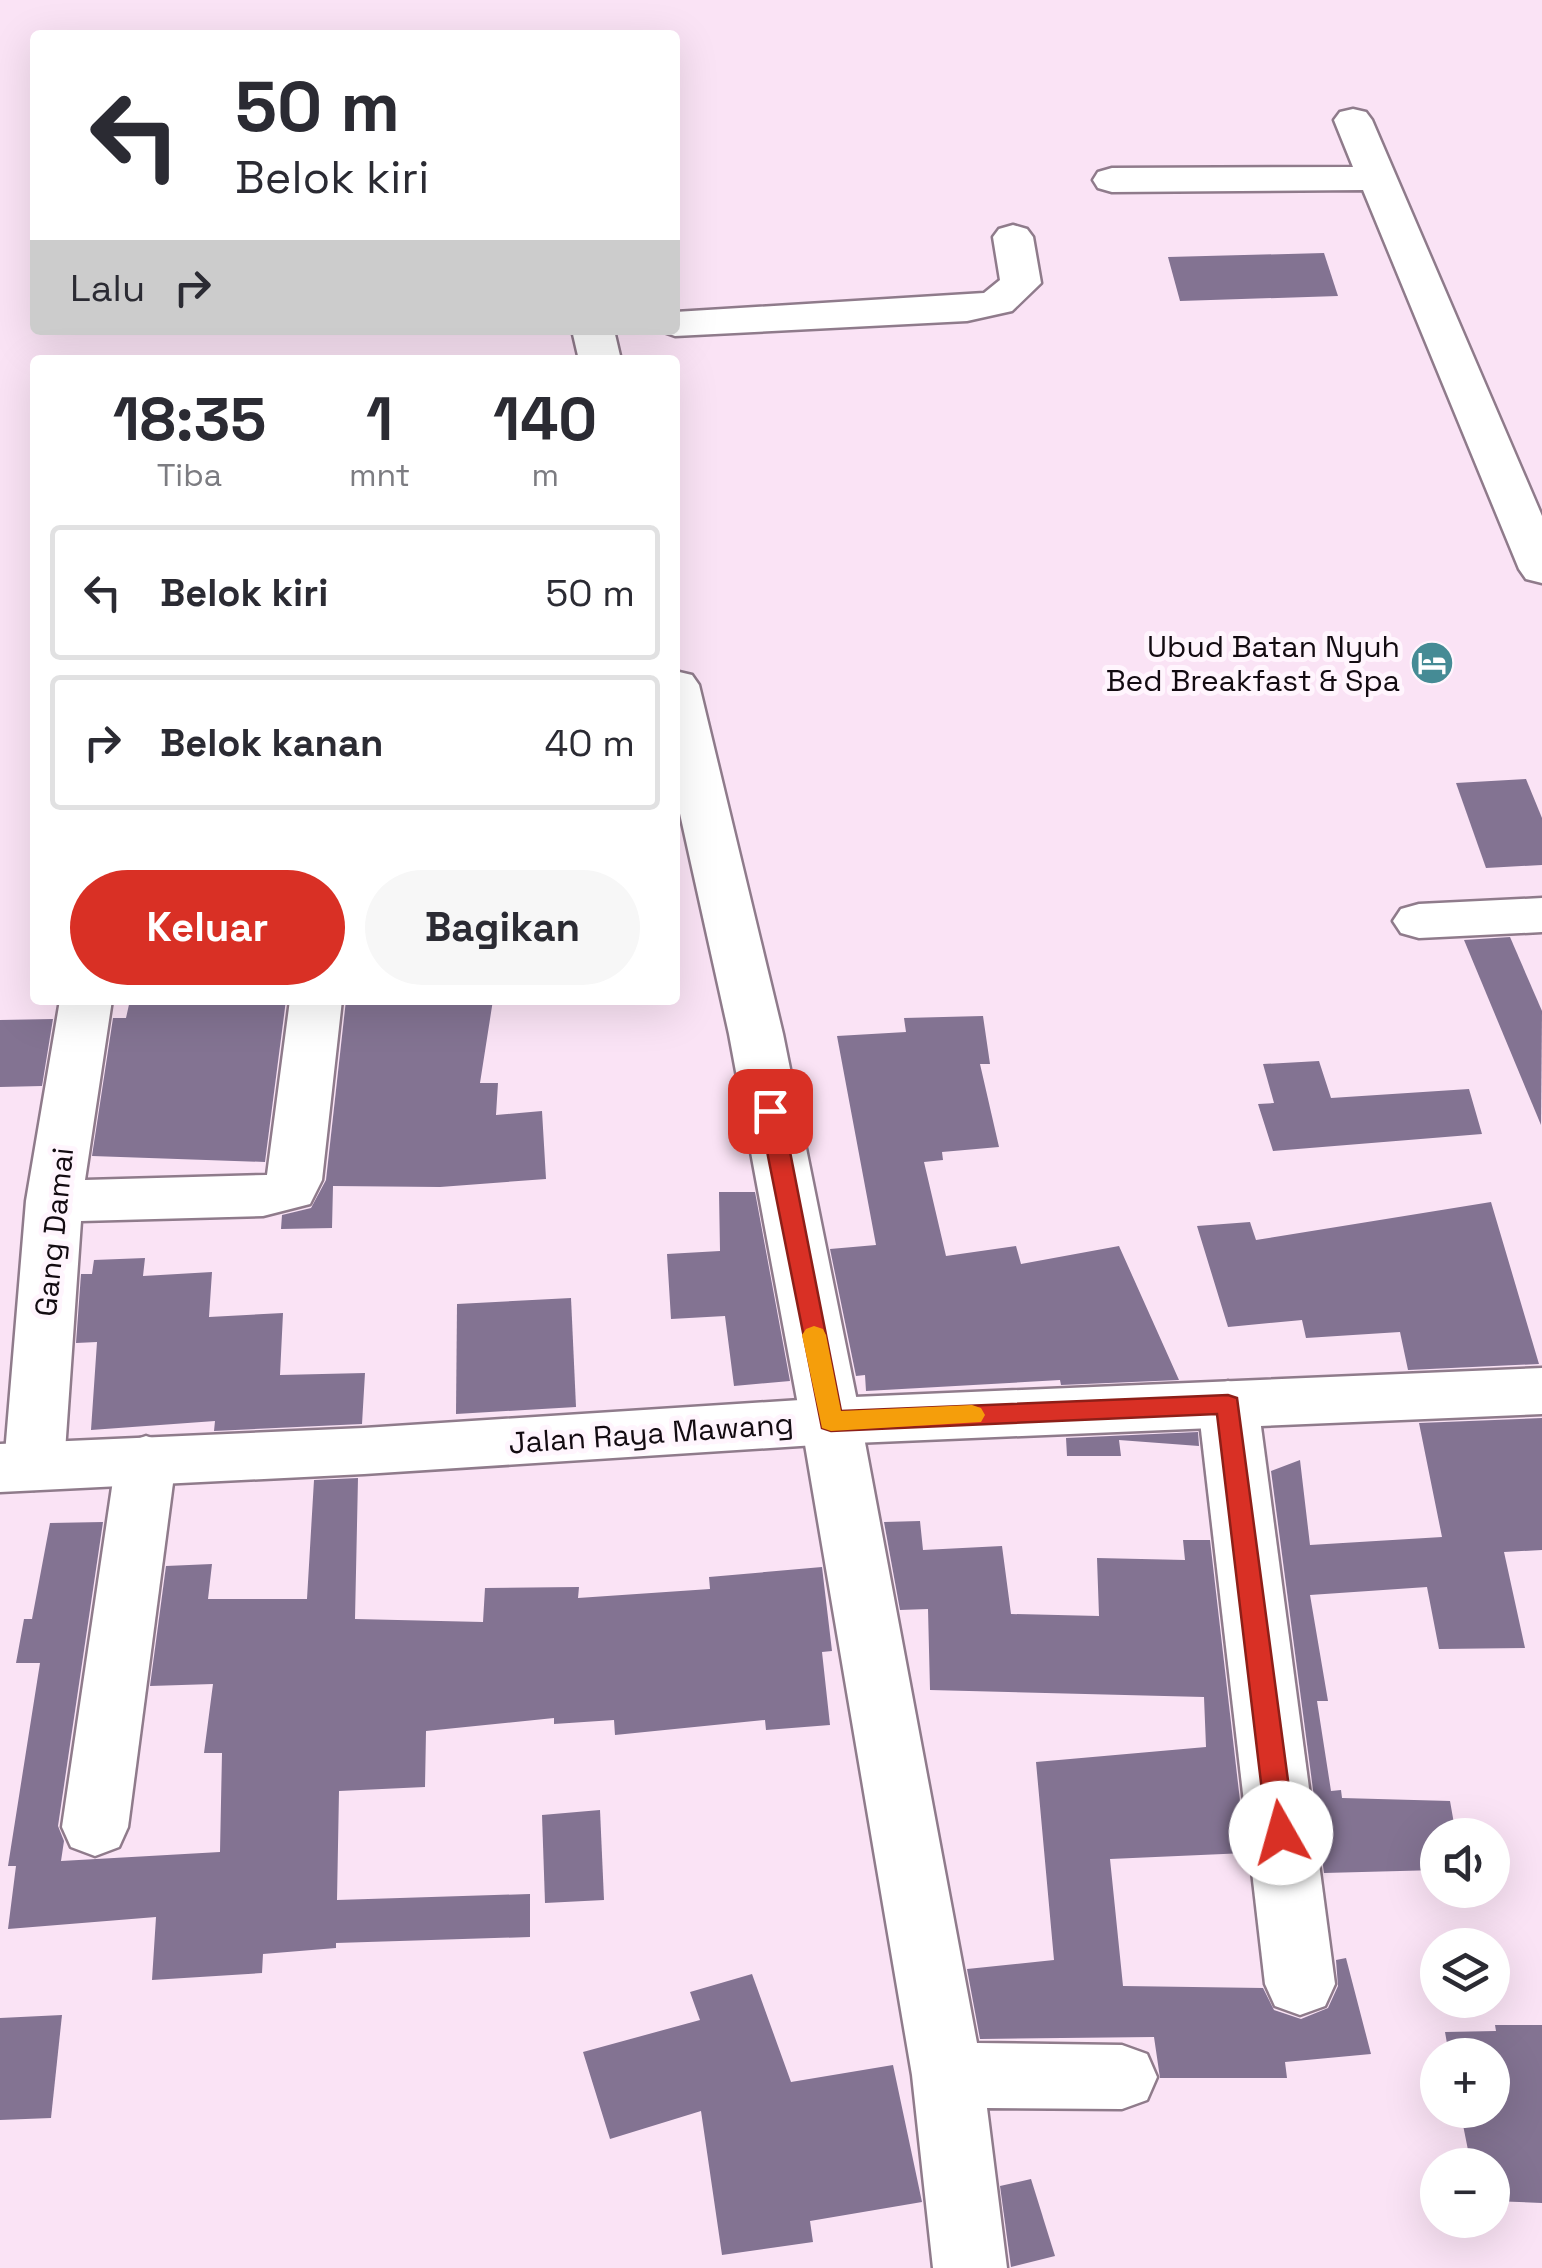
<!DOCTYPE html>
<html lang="id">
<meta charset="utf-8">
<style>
:root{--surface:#fff;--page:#f7f7f7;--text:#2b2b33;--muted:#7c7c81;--line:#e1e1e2;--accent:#d93025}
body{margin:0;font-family:"Space Grotesk",sans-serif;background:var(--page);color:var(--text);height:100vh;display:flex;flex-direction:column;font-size:38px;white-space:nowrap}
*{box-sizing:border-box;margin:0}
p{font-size:32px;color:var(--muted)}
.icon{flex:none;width:55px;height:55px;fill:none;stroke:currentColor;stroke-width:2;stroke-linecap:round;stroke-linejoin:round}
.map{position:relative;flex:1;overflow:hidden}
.details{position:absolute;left:30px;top:355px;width:650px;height:650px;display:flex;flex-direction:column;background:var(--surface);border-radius:10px;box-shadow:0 10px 40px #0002}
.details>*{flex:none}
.banner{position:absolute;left:30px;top:30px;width:650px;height:305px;border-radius:10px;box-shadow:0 10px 40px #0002;background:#fff;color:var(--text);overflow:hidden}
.buttons{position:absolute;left:1420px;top:1818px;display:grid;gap:20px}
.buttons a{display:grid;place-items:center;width:90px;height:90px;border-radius:50%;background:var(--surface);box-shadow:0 10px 40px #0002;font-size:50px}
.pin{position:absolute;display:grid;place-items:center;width:85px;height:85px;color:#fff;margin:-42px;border-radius:20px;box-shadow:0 5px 15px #0006}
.me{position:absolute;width:110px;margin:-55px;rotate:353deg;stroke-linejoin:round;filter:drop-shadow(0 0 8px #0008)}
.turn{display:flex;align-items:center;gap:35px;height:210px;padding:0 40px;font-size:45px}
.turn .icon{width:130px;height:130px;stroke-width:2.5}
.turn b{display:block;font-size:70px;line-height:85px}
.then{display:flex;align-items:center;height:95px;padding:0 40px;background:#0003;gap:20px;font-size:38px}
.eta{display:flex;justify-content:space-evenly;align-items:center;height:170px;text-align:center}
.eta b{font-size:60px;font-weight:700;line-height:70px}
.primary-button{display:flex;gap:20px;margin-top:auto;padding:20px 40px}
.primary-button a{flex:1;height:115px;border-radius:60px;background:var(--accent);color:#fff;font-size:40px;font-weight:700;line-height:115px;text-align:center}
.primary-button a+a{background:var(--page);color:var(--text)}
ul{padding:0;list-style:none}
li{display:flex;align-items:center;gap:30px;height:135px;margin:0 20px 15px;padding:0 20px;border:5px solid var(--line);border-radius:10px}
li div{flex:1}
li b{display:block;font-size:38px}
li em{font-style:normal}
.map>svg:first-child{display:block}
.building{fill:#837392}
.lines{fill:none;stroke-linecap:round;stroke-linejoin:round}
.minor-casing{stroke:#8f7b8b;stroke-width:5}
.major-casing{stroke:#8f7b8b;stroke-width:5}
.minor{fill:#fff;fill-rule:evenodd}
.major{fill:#fff;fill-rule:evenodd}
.route{fill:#d93025;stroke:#8d1f18;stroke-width:2.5}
.slow{fill:#f59e0b}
.labels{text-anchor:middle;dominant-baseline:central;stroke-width:10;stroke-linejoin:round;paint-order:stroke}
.poi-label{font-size:30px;fill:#130b11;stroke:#fff5fd;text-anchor:end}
.street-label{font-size:30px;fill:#130b11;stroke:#fff5fd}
</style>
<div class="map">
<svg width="1542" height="2268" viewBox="0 0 1542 2268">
<rect width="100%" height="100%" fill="#fae3f5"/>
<!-- building -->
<g class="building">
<polygon points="1324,253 1338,296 1180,301 1168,257"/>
<polygon points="1526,779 1542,818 1542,865 1486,868 1456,783"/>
<polygon points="1510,937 1542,1011 1541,1125 1464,940"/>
<polygon points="130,1000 286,1000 265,1162 92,1156 113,1018 126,1018"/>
<polygon points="346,1000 493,1000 480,1083 498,1083 496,1115 542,1111 546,1179 440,1187 333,1186 332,1228 281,1229 282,1215 311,1208 326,1180"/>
<polygon points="983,1016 990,1064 980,1064 999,1147 942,1152 943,1160 924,1162 946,1256 1016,1246 1021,1264 1119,1246 1179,1380 1061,1385 1060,1380 866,1391 865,1375 856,1376 830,1249 876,1245 837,1036 906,1032 904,1018"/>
<polygon points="53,1019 42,1086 0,1087 0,1020"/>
<polygon points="1319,1061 1331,1098 1469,1089 1482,1134 1273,1151 1258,1104 1274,1103 1263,1064"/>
<polygon points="719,1192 755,1192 790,1381 734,1386 725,1316 671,1319 667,1254 720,1251"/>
<polygon points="1491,1202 1539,1364 1408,1370 1400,1332 1306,1338 1302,1320 1228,1327 1197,1226 1250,1222 1256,1240"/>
<polygon points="145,1258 143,1276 212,1272 209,1317 283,1313 280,1375 365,1373 362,1424 214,1431 215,1421 91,1430 97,1342 76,1343 81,1274 92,1274 94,1260"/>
<polygon points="571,1298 576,1407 456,1414 457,1304"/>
<polygon points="1542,1418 1542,1550 1504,1552 1525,1648 1439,1649 1427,1587 1310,1595 1328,1701 1317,1701 1331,1791 1341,1790 1342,1798 1450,1801 1456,1835 1438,1835 1438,1870 1324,1873 1271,1471 1300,1460 1310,1545 1442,1537 1419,1423"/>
<polygon points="1198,1432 1199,1446 1119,1440 1121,1456 1067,1456 1066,1438"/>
<polygon points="358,1478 355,1619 483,1622 485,1588 579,1587 578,1598 710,1589 709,1577 822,1567 832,1651 822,1652 830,1725 766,1730 765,1720 615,1735 614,1720 554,1724 554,1718 426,1731 425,1787 339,1791 337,1900 530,1894 530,1937 336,1943 336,1948 263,1954 262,1973 152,1980 156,1917 8,1929 16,1866 8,1866 40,1663 16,1663 24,1619 32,1619 50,1523 103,1522 58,1826 64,1841 61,1861 220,1852 222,1753 204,1753 213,1684 150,1686 166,1566 212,1564 208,1599 307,1599 314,1480"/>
<polygon points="920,1521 923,1550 1002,1546 1011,1614 1099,1616 1097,1558 1185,1560 1183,1540 1210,1540 1246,1853 1110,1859 1123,1986 1263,1988 1274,2010 1301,2019 1328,2008 1338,1986 1336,1960 1346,1958 1371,2054 1285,2062 1287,2078 1160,2078 1154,2037 980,2039 967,1969 1054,1960 1036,1762 1206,1747 1204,1697 930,1690 928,1609 900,1610 884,1522"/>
<polygon points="600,1810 604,1900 545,1903 542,1815"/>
<polygon points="752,1974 791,2082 893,2065 922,2202 810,2221 813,2242 722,2255 701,2111 610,2139 583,2052 700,2020 690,1992"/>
<polygon points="62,2015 51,2118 0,2120 0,2018"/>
<polygon points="1495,2025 1542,2025 1542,2203 1492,2201 1492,2165 1471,2165 1460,2110 1492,2110 1492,2055 1449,2055 1445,2032 1496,2031"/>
<polygon points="1031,2179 1055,2256 1011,2267 1000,2186"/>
</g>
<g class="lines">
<!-- minor casing -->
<g class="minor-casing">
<g id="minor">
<polygon points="1353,109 1366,112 1372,120 1542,516 1542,583 1526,579 1519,569 1363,190 1112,192 1098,188 1093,180 1098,172 1112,168 1353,167 1334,120 1340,112"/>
<polygon points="1013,225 1027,229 1033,237 1041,283 1012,311 967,321 675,336 658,330 675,330 675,312 984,293 1000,280 993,237 999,229"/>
<polygon points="572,330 614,330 621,360 579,360"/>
<polygon points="675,671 692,675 699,685 783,1034 861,1421 977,2043 1122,2045 1147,2054 1157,2077 1147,2100 1122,2109 987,2108 1007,2268 933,2268 912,2075 801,1421 729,1034 675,791"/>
<polygon points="1542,898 1542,932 1419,938 1401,933 1393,921 1401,909 1419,904"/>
<polygon points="60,1000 112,1000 85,1180 267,1175 290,1000 342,1000 322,1180 310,1204 263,1216 81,1221 64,1466 55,1483 34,1490 13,1483 4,1466 26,1201"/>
<polygon points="1228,1381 1249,1388 1258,1404 1335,1984 1325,2006 1300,2015 1275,2006 1265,1984 1198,1404 1207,1388"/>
<polygon points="146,1436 167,1443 176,1460 128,1827 119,1847 95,1856 71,1847 62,1827 116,1460 125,1443"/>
</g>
</g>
<!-- major casing -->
<g class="major-casing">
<polygon id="major" points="1542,1368 1542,1414 831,1444 364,1474 0,1492 0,1444 364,1428 831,1398"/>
</g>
<!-- minor -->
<use href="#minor" class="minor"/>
<!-- major -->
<use href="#major" class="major"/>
</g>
<!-- route -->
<polygon class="route" points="770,1103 782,1111 841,1411 1228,1395 1237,1398 1295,1833 1291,1841 1281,1845 1271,1841 1267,1833 1217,1414 831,1431 822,1428 759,1111"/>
<!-- slow -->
<polygon class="slow" points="814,1326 823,1329 826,1335 841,1411 972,1405 981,1408 985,1415 981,1422 831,1431 822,1428 802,1335 806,1329"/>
<!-- icons -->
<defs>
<g id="hotel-disc" transform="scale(2.25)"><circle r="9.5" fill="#458b95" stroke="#fff5fd"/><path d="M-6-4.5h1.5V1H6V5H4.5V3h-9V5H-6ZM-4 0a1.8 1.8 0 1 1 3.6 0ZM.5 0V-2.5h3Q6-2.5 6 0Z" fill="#fff"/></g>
</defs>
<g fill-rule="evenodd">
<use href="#hotel-disc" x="1432" y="663"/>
</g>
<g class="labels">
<!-- poi labels -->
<g class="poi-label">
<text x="1400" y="646">Ubud Batan Nyuh<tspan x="1400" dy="34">Bed Breakfast &amp; Spa</tspan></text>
</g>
<!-- street labels -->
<g class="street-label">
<text transform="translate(54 1232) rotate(-84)">Gang Damai</text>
<text transform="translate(651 1433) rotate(-4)">Jalan Raya Mawang</text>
</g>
</g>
</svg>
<div class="buttons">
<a><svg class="icon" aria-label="sound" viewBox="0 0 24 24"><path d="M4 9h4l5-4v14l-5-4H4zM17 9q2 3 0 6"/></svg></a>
<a><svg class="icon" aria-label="layers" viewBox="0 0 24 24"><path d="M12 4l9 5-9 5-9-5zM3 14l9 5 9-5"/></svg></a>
<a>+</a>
<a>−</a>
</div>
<div class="pin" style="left:770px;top:1111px;background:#d93025"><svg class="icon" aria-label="arrive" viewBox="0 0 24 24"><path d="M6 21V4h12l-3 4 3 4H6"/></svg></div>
<svg class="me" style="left:1281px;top:1833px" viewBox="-20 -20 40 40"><circle r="19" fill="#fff"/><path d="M0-13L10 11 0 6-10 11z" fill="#d93025"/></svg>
<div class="banner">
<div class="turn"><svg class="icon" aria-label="left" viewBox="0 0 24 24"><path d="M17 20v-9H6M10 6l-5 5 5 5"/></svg><div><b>50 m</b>Belok kiri</div></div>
<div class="then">Lalu<svg class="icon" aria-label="right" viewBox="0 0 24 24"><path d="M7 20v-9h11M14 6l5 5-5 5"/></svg></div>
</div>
<section class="details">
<div class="eta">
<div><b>18:35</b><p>Tiba</p></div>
<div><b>1</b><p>mnt</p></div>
<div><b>140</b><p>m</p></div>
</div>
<ul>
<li><svg class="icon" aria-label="left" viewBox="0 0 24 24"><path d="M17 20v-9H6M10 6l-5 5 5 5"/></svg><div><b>Belok kiri</b></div><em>50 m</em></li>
<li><svg class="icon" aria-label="right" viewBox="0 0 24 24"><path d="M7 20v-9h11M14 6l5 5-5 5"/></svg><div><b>Belok kanan</b></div><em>40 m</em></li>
</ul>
<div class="primary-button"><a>Keluar</a><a>Bagikan</a></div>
</section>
</div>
